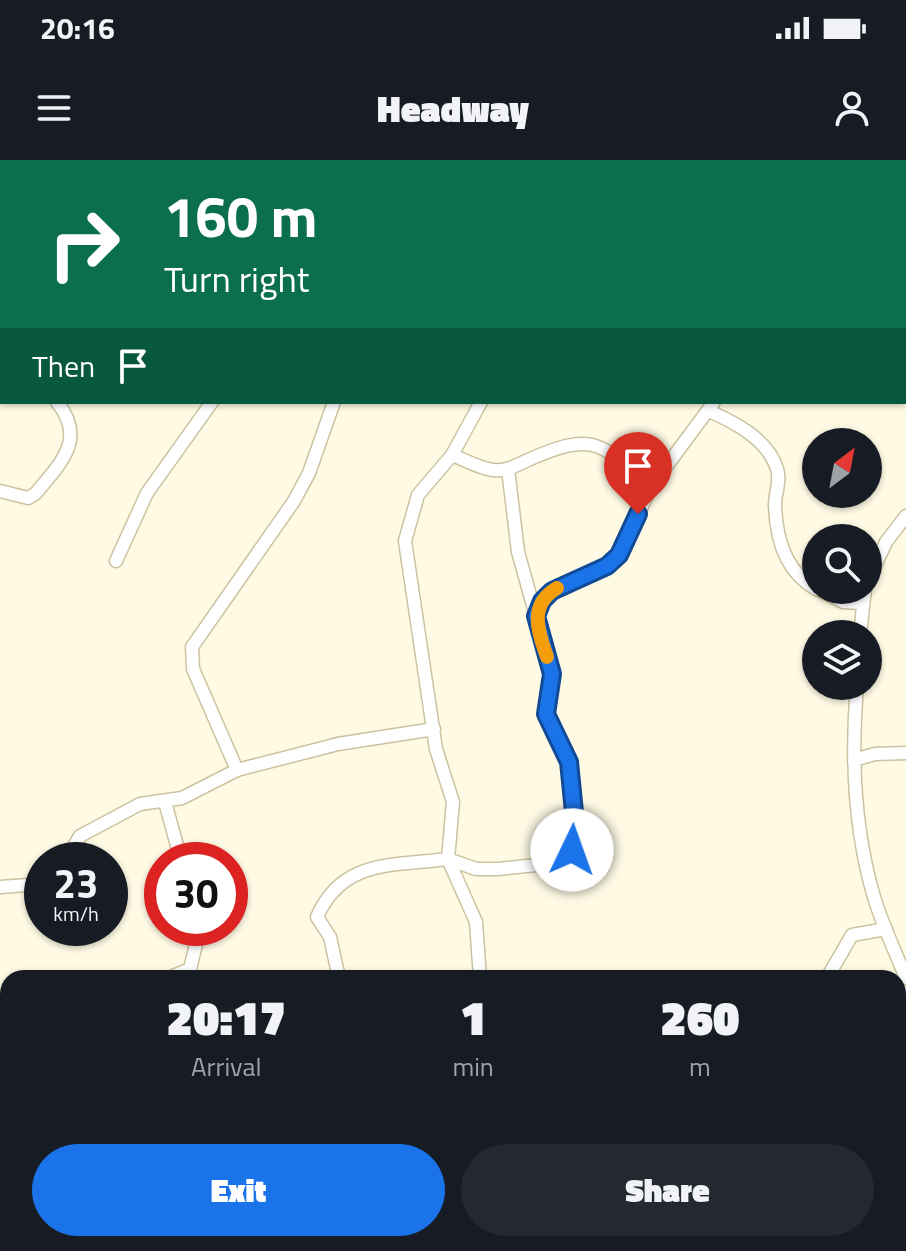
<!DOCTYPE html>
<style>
:root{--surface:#171b24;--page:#242831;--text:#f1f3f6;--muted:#9ea1a6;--accent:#1a73e8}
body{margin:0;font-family:"Titillium Web",sans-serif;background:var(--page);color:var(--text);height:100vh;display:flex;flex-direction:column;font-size:30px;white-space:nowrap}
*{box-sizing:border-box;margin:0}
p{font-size:26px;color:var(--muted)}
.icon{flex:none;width:44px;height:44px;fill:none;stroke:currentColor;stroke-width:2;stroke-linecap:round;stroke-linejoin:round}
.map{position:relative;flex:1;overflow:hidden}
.details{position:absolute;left:0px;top:810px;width:906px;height:282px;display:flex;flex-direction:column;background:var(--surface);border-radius:24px 24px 0 0;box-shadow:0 2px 6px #0004}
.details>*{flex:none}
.top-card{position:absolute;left:0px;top:0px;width:906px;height:244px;box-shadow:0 2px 6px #0004;background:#0b6e4f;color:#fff;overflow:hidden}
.needle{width:52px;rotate:32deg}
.buttons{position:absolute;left:802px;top:268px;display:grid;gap:16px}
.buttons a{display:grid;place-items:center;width:80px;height:80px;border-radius:50%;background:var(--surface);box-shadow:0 2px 6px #0004;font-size:40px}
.speed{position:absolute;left:24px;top:682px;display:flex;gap:16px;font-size:40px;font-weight:700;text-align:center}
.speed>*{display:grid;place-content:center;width:104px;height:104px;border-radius:50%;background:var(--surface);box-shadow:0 2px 6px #0004;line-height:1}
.speed small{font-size:20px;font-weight:400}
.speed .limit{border:12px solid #d22;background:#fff;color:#111}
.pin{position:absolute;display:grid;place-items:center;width:68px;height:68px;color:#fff;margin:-82px -34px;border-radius:50% 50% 50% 0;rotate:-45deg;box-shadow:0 0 8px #0007}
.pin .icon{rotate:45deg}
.me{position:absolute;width:88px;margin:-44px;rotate:3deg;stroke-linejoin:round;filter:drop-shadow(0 0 6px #0008)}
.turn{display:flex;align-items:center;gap:28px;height:168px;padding:0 32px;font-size:36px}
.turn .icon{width:104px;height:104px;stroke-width:2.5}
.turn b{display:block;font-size:56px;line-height:68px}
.then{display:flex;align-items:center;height:76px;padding:0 32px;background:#0003;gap:16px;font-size:30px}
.eta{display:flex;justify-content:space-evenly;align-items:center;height:136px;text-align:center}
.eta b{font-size:48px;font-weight:800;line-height:56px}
.primary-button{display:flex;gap:16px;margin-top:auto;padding:16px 32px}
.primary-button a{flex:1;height:92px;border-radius:48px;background:var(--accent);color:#fff;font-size:32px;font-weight:800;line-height:92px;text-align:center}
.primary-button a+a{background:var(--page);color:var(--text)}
.status{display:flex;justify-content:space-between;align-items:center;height:56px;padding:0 40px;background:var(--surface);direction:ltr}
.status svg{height:22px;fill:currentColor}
header{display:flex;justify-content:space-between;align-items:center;height:104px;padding:0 32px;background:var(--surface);font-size:36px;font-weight:800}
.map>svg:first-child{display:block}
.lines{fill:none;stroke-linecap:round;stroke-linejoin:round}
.street-casing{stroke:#cbc3a0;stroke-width:15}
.street{stroke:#fff;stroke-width:12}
.route-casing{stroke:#114b97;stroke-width:20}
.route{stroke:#1a73e8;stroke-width:14}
.slow{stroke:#f59e0b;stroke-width:14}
</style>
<div class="status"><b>20:16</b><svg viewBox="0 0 49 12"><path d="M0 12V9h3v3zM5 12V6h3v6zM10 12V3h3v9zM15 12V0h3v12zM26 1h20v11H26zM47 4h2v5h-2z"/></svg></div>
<header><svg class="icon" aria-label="menu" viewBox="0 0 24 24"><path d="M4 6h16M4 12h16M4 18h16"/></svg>Headway<svg class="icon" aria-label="person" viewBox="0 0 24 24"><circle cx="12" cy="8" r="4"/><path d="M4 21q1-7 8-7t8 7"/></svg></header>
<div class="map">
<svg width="906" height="1091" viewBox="0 0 906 1091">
<rect width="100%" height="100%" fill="#fefae4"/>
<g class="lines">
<!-- street casing -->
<g class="street-casing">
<g id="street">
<polyline points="538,0 541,2"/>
<polyline points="115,2 115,0"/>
<polyline points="427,2 429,0"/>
<polyline points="869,2 876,0"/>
<polyline points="0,89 2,89"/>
<polyline points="0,233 2,233"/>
<path d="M709,251C734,262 768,279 777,309C781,321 775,333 775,345C776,379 786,412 816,429"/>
<path d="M452,295C465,300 479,308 493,310C505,312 517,305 528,300C593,271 601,282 651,327"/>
<polyline points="508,309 518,392 536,456"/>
<path d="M0,331L28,338L35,334C61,303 87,279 57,242"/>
<polyline points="116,401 147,333 212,242"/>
<polyline points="868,421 886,382 906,356"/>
<polyline points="819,430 843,442 861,443"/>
<polyline points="860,474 865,430"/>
<path d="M857,526C851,596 854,669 874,737C882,764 895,791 906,818"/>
<polyline points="854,600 875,594 906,593"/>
<polyline points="237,610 193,509 192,487 294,341 309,313 334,242"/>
<polyline points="165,642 181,700"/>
<polyline points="66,700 80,676 140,644 182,638 237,610 338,584 434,569"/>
<polyline points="0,727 42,724"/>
<polyline points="169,818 190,809 200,768"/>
<path d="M339,818L330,777L317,757C342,699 393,706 448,699L453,642L436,589L405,381L418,335L452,295L481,242"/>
<polyline points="480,818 476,762 448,699 476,709 498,709 555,703 569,696 576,672 569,602 546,554 552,514 536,456 542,441 552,431 607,406 619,395 651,327 714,242"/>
<polyline points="827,818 852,775 886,769"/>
<polyline points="898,1029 906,1017"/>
<polyline points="106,1084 108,1091"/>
<polyline points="245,1084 247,1091"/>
<polyline points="530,1084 531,1091"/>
<polyline points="650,1084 652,1091"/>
<polyline points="866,1084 869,1091"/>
<polyline points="358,1091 363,1084"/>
</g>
</g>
<!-- street -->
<use href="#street" class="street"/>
</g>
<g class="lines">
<!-- route casing -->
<g class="route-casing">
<polyline id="route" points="572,690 576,672 569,602 546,554 552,514 536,456 542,441 552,431 607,406 619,395 638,354"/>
</g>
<!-- route -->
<use href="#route" class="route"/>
<!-- slow -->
<path class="slow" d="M547,497C538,471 528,445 557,428"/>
</g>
</svg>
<div class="buttons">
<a><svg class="needle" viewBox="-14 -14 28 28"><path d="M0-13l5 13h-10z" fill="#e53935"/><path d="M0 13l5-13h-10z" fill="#9ea1a6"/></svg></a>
<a><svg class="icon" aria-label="search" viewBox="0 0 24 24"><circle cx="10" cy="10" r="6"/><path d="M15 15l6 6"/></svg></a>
<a><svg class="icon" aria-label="layers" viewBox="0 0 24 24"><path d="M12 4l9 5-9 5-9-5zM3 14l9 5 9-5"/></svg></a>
</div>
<div class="speed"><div>23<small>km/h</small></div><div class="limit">30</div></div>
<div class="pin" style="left:638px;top:354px;background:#d93025"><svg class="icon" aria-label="arrive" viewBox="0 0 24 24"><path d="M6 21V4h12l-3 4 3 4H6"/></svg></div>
<svg class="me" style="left:572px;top:690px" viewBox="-20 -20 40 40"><circle r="19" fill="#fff"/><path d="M0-13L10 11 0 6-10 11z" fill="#1a73e8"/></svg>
<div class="top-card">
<div class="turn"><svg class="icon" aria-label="right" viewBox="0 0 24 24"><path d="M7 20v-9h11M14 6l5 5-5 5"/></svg><div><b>160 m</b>Turn right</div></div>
<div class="then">Then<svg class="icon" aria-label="arrive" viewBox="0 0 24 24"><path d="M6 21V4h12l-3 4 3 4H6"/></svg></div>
</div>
<section class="details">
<div class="eta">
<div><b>20:17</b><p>Arrival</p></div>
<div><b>1</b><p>min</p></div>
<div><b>260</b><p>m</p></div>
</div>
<div class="primary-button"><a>Exit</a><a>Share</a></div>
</section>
</div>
